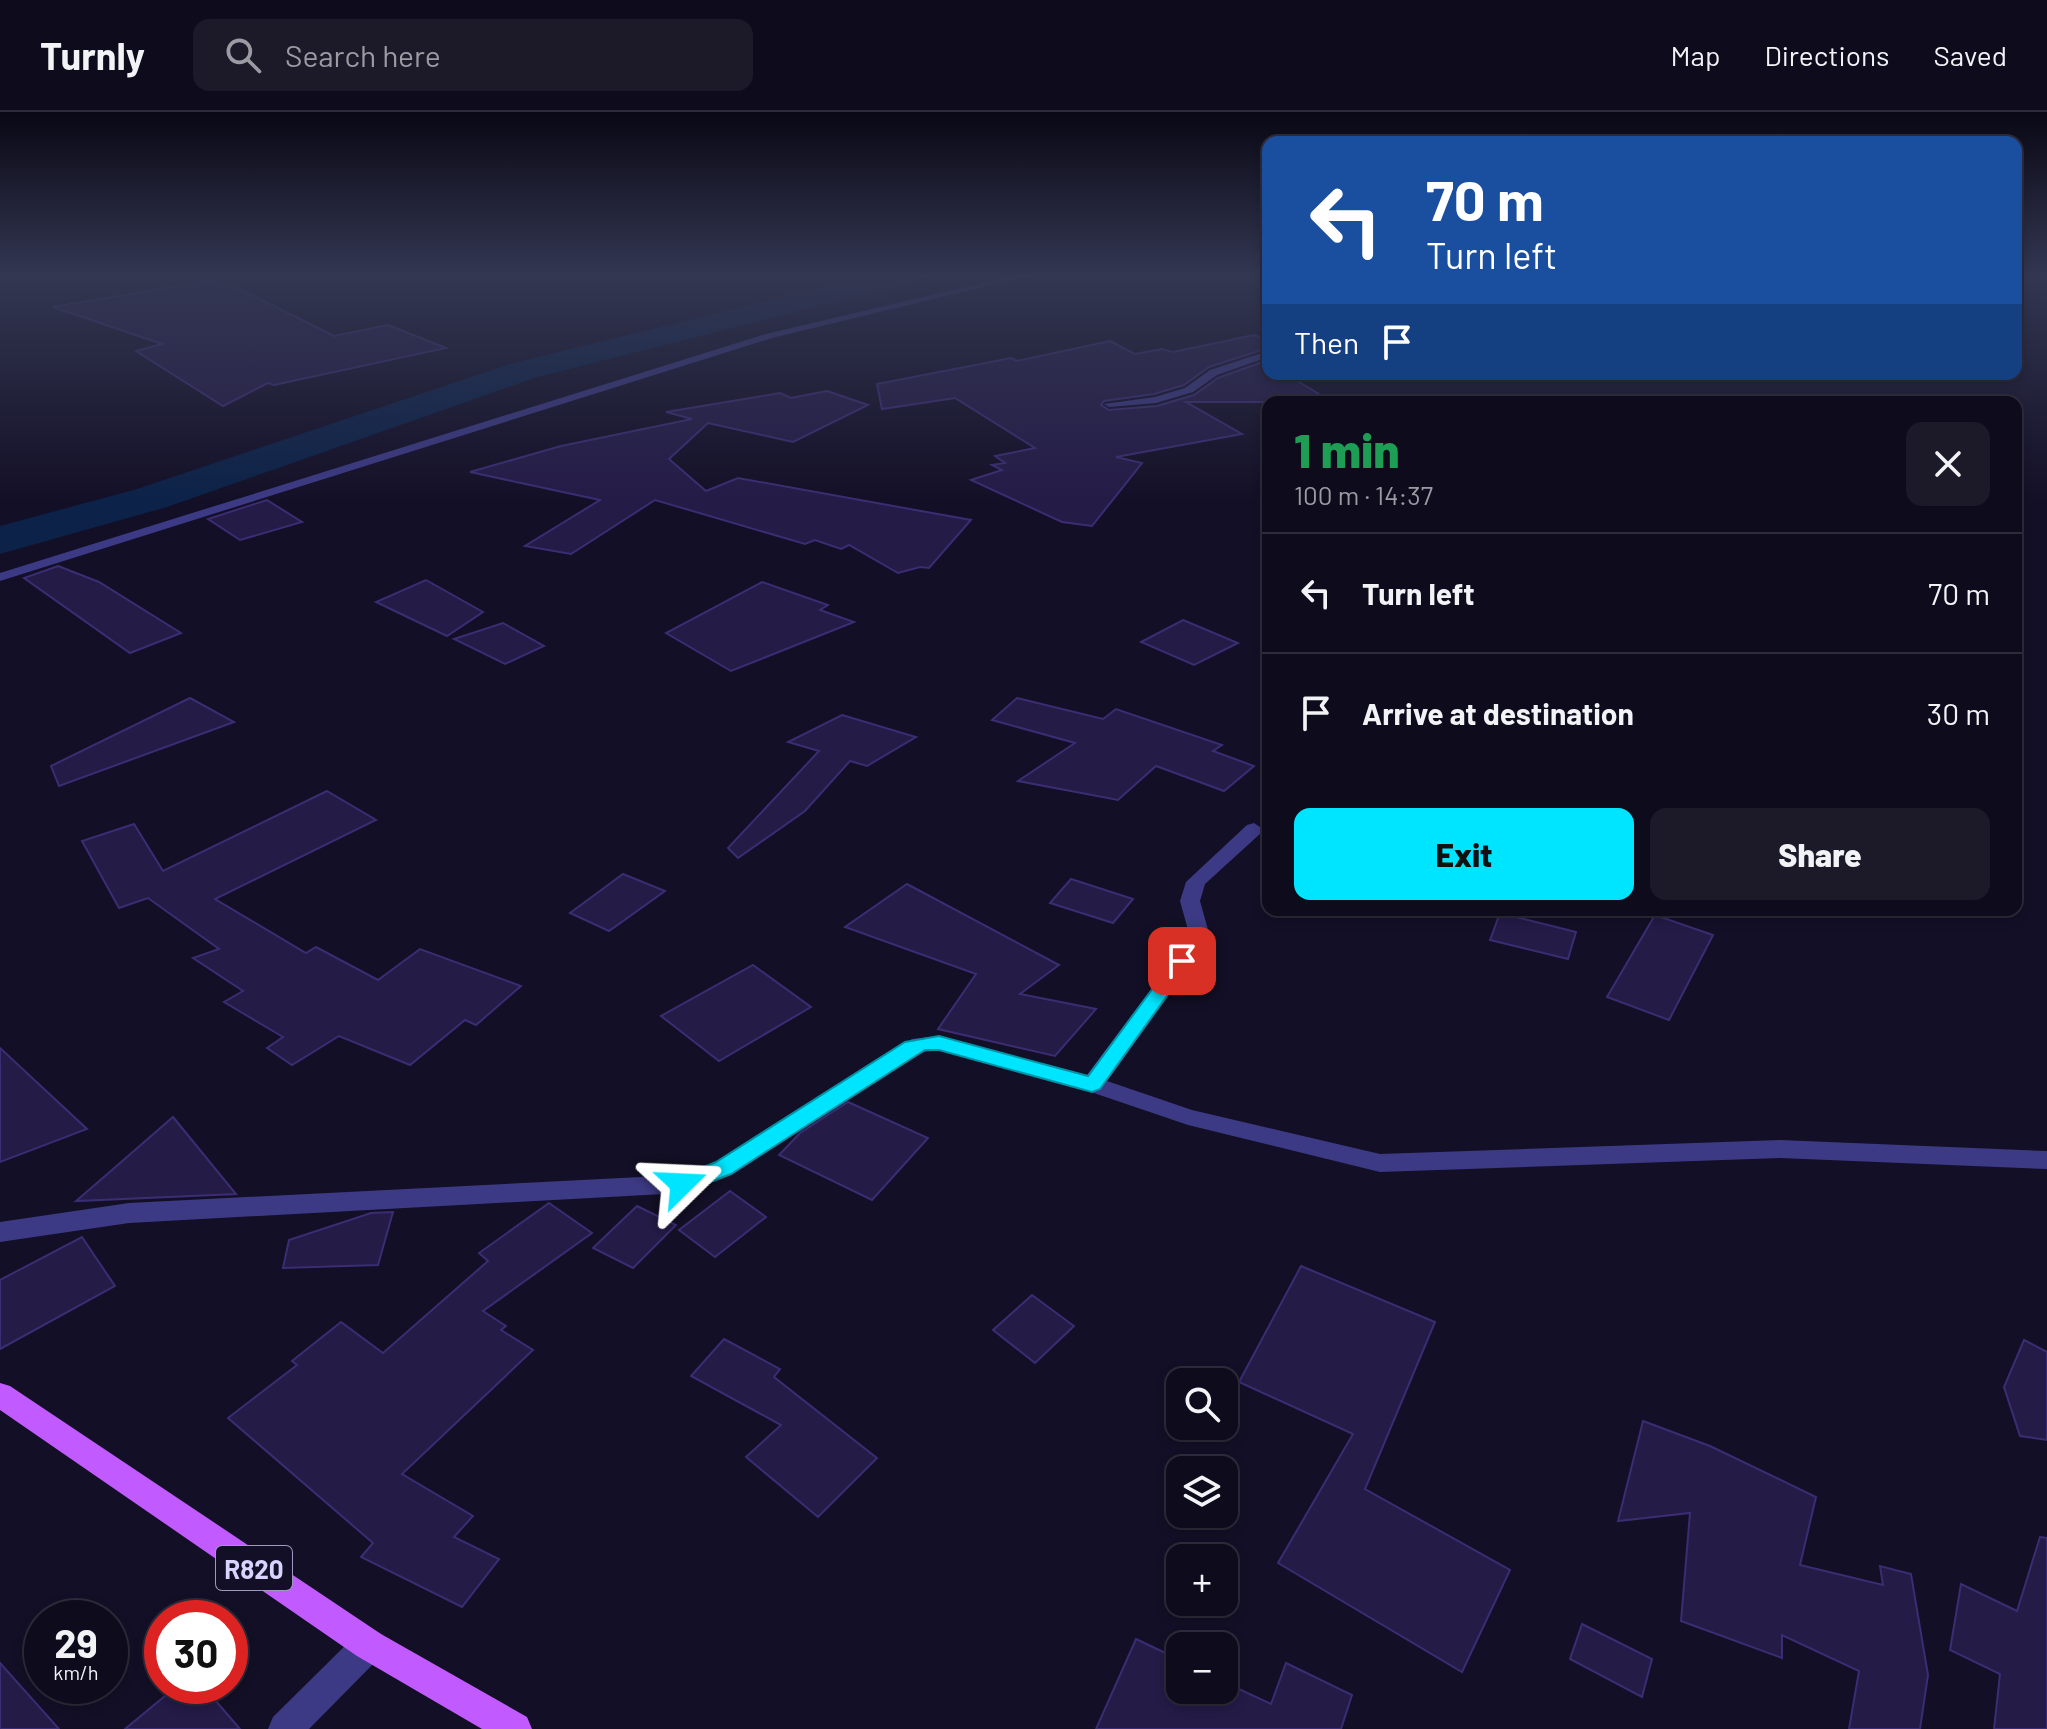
<!DOCTYPE html>
<meta charset="utf-8">
<style>
:root{--surface:#0e0b1c;--page:#1c1929;--text:#f1f3f6;--muted:#9b9ba3;--line:#2e2b3b;--accent:#00e5ff}
body{margin:0;font-family:Barlow,sans-serif;background:var(--page);color:var(--text);height:100vh;display:flex;flex-direction:column;font-size:30px;white-space:nowrap}
*{box-sizing:border-box;margin:0}
p{font-size:26px;color:var(--muted)}
.icon{flex:none;width:44px;height:44px;fill:none;stroke:currentColor;stroke-width:2;stroke-linecap:round;stroke-linejoin:round}
.map{position:relative;flex:1;overflow:hidden}
.panel{position:absolute;left:1262px;top:284px;width:760px;height:520px;display:flex;flex-direction:column;background:var(--surface);border-radius:16px;box-shadow:0 4px 12px #0003,0 0 0 2px var(--line)}
.panel>*{flex:none}
.banner{position:absolute;left:1262px;top:24px;width:760px;height:244px;border-radius:16px;box-shadow:0 4px 12px #0003,0 0 0 2px var(--line);background:#1a4fa0;color:#fff;overflow:hidden}
.tools{position:absolute;left:1166px;top:1256px;display:grid;gap:16px}
.tools a{display:grid;place-items:center;width:72px;height:72px;border-radius:16px;background:var(--surface);box-shadow:0 4px 12px #0003,0 0 0 2px var(--line);font-size:40px}
.speed{position:absolute;left:24px;top:1488px;display:flex;gap:16px;font-size:40px;font-weight:700;text-align:center}
.speed>*{display:grid;place-content:center;width:104px;height:104px;border-radius:50%;background:var(--surface);box-shadow:0 4px 12px #0003,0 0 0 2px var(--line);line-height:1}
.speed small{font-size:20px;font-weight:400}
.speed .limit{border:12px solid #d22;background:#fff;color:#111}
.pin{position:absolute;display:grid;place-items:center;width:68px;height:68px;color:#fff;margin:-34px;border-radius:16px;box-shadow:0 4px 12px #0006}
.me{position:absolute;width:88px;margin:-44px;rotate:69deg;stroke-linejoin:round;filter:drop-shadow(0 0 6px #0008)}
.turn{display:flex;align-items:center;gap:28px;height:168px;padding:0 32px;font-size:36px}
.turn .icon{width:104px;height:104px;stroke-width:2.5}
.turn b{display:block;font-size:56px;line-height:68px}
.then{display:flex;align-items:center;height:76px;padding:0 32px;background:#0003;gap:16px;font-size:30px}
.round{display:grid;place-items:center;flex:none;width:84px;height:84px;border-radius:16px;background:var(--page)}
.overview{display:flex;align-items:center;justify-content:space-between;height:136px;padding:0 32px}
h1{font-size:48px;font-weight:800;line-height:60px;color:#1e9e55}
.cta{display:flex;gap:16px;margin-top:auto;padding:16px 32px}
.cta a{flex:1;height:92px;border-radius:16px;background:var(--accent);color:#111;font-size:32px;font-weight:800;line-height:92px;text-align:center}
.cta a+a{background:var(--page);color:var(--text)}
ul{padding:0;list-style:none}
li{display:flex;align-items:center;gap:24px;height:120px;padding:0 32px;border-top:2px solid var(--line)}
li div{flex:1}
li b{display:block;font-size:30px}
li em{font-style:normal}
header{display:flex;align-items:center;gap:48px;box-sizing:border-box;height:112px;padding:0 40px;background:var(--surface);border-bottom:2px solid var(--line)}
header strong{font-size:38px}
nav{display:flex;gap:44px;margin-inline-start:auto;font-size:28px}
.search{width:560px;height:72px;background:var(--page);display:flex;align-items:center;gap:20px;box-sizing:border-box;padding:0 28px;border-radius:16px;color:var(--muted);font-size:30px}
.map>svg:first-child{display:block}
.lines{fill:none;stroke-linecap:round;stroke-linejoin:round}
.river{fill:#0c2248;fill-rule:evenodd}
.building{fill:#241b47;stroke:#3b2d73;stroke-width:2}
.minor{fill:#3d3a85;fill-rule:evenodd}
.major{fill:#c25bff;fill-rule:evenodd}
.route{fill:#00e5ff;stroke:#0095a6;stroke-width:2}
.labels{text-anchor:middle;dominant-baseline:central;stroke-width:6;stroke-linejoin:round;paint-order:stroke}
.shield{fill:#130f26;stroke:#9e99be;stroke-width:2}
.shield-label{font-size:26px;font-weight:bold;fill:#d9d4ff}
</style>
<header>
<strong>Turnly</strong>
<div class="search"><svg class="icon" aria-label="search" viewBox="0 0 24 24"><circle cx="10" cy="10" r="6"/><path d="M15 15l6 6"/></svg>Search here</div>
<nav><a>Map</a><a>Directions</a><a>Saved</a></nav>
</header>
<div class="map">
<svg width="2047" height="1617" viewBox="0 0 2047 1617">
<rect width="100%" height="100%" fill="#130f26"/>
<g class="lines">
<!-- river -->
<polygon class="river" points="872,163 923,163 919,169 534,266 167,395 0,442 0,414 137,377 510,252"/>
</g>
<!-- building -->
<g class="building">
<polygon points="220,167 334,224 388,213 446,236 274,273 268,271 223,294 136,239 162,232 53,195"/>
<polygon points="1254,223 1268,229 1268,236 1209,255 1184,273 1154,282 1104,289 1101,293 1109,298 1157,294 1194,283 1218,266 1268,248 1268,262 1286,262 1332,290 1186,290 1242,322 1116,345 1142,351 1092,414 1062,410 971,368 1002,358 992,353 1005,351 995,344 1035,336 955,286 882,297 877,272 1011,246 1017,249 1110,229 1135,242 1162,237 1173,240"/>
<polygon points="827,279 868,293 793,330 708,311 669,347 706,379 738,366 971,408 929,456 920,455 898,461 849,433 841,437 815,428 805,432 655,388 571,442 525,434 600,388 470,360 561,334 692,307 666,300 780,281 791,286"/>
<polygon points="267,388 302,410 240,428 208,407"/>
<polygon points="58,454 99,470 181,521 130,541 24,466"/>
<polygon points="426,468 483,500 447,524 376,490"/>
<polygon points="762,470 828,493 820,498 854,510 731,559 666,521"/>
<polygon points="1183,508 1238,531 1194,553 1141,530"/>
<polygon points="503,511 544,534 505,552 454,527"/>
<polygon points="190,586 234,610 59,674 51,654"/>
<polygon points="1017,586 1103,607 1116,597 1222,633 1213,639 1254,654 1224,679 1156,654 1118,688 1018,669 1075,631 992,608"/>
<polygon points="842,603 916,625 867,654 850,649 805,699 738,746 728,736 819,639 788,630"/>
<polygon points="327,679 376,708 215,787 306,841 316,835 378,868 420,837 521,874 476,913 465,908 410,953 339,924 292,953 267,936 283,925 224,890 243,879 193,846 219,837 148,786 119,796 82,729 134,712 163,759"/>
<polygon points="623,762 665,779 609,819 570,801"/>
<polygon points="1071,767 1133,787 1113,811 1050,791"/>
<polygon points="907,772 1059,853 1020,882 1096,897 1055,944 938,917 976,862 845,815"/>
<polygon points="1500,801 1576,820 1568,847 1490,828"/>
<polygon points="1655,803 1713,823 1669,908 1607,885"/>
<polygon points="753,853 811,895 719,949 661,904"/>
<polygon points="0,936 87,1017 0,1050"/>
<polygon points="848,990 928,1026 872,1088 779,1043 800,1021"/>
<polygon points="173,1005 236,1082 76,1089 112,1058"/>
<polygon points="730,1079 766,1105 715,1145 679,1118"/>
<polygon points="549,1091 592,1121 483,1199 506,1214 501,1218 533,1238 402,1362 473,1404 454,1425 499,1447 462,1495 361,1445 373,1431 228,1306 297,1253 292,1249 341,1210 383,1241 488,1149 479,1141"/>
<polygon points="637,1094 676,1113 633,1156 593,1136"/>
<polygon points="393,1100 378,1153 283,1156 289,1128 371,1101"/>
<polygon points="82,1125 115,1174 0,1237 0,1168"/>
<polygon points="1301,1154 1435,1210 1365,1377 1510,1458 1462,1560 1278,1451 1353,1322 1239,1270"/>
<polygon points="1032,1183 1074,1214 1035,1251 993,1218"/>
<polygon points="724,1227 780,1257 774,1265 877,1346 818,1405 746,1345 781,1313 691,1264"/>
<polygon points="2024,1228 2047,1240 2047,1328 2020,1324 2004,1275"/>
<polygon points="1643,1309 1710,1334 1816,1385 1800,1453 1883,1473 1880,1454 1911,1462 1928,1563 1920,1617 1849,1617 1859,1559 1782,1523 1782,1546 1681,1509 1690,1401 1618,1409"/>
<polygon points="2040,1425 2047,1426 2047,1617 1994,1617 2000,1562 1950,1538 1961,1472 2017,1499"/>
<polygon points="1582,1512 1652,1547 1642,1585 1570,1547"/>
<polygon points="1136,1527 1180,1548 1180,1578 1224,1578 1224,1570 1271,1592 1286,1551 1352,1583 1341,1617 1096,1617"/>
<polygon points="0,1551 59,1617 0,1617"/>
<polygon points="177,1574 203,1574 240,1617 125,1617"/>
</g>
<g class="lines">
<!-- minor -->
<g class="minor">
<polygon points="1016,163 1032,163 772,226 0,469 0,461 766,222"/>
<polygon points="1268,239 1268,245 1217,263 1193,280 1156,291 1109,295 1104,292 1155,285 1185,276 1210,258"/>
<polygon points="1254,711 1263,717 1261,721 1205,772 1200,789 1210,825 1107,969 1192,998 1380,1042 1780,1028 2047,1039 2047,1057 1780,1046 1380,1060 1188,1013 1085,978 939,938 917,941 733,1062 682,1081 129,1111 0,1130 0,1110 129,1091 680,1063 715,1050 912,927 939,924 1087,963 1190,825 1180,789 1186,770 1247,713"/>
<polygon points="369,1517 381,1522 385,1533 381,1544 309,1617 268,1617 273,1605 357,1522"/>
</g>
<!-- major -->
<polygon class="major" points="0,1271 10,1274 381,1522 527,1605 532,1617 482,1617 357,1544 0,1298"/>
</g>
<!-- sky -->
<linearGradient id="sky" x2="0" y2="1"><stop stop-color="#0a0815"/><stop offset="0.42" stop-color="#333752"/><stop offset="1" stop-color="#333752" stop-opacity="0"/></linearGradient>
<rect width="2047" height="390" fill="url(#sky)"/>
<!-- route -->
<polygon class="route" points="1182,843 1192,849 1100,977 1092,980 939,938 925,938 731,1062 682,1081 671,1072 674,1067 716,1050 905,930 939,924 1088,964 1176,845"/>
<g class="labels">
<!-- shield labels -->
<rect class="shield" x="216" y="1434" width="76" height="44" rx="6"/>
<g class="shield-label">
<text x="254" y="1456">R820</text>
</g>
</g>
</svg>
<div class="tools">
<a><svg class="icon" aria-label="search" viewBox="0 0 24 24"><circle cx="10" cy="10" r="6"/><path d="M15 15l6 6"/></svg></a>
<a><svg class="icon" aria-label="layers" viewBox="0 0 24 24"><path d="M12 4l9 5-9 5-9-5zM3 14l9 5 9-5"/></svg></a>
<a>+</a>
<a>−</a>
</div>
<div class="speed"><div>29<small>km/h</small></div><div class="limit">30</div></div>
<div class="pin" style="left:1182px;top:849px;background:#d93025"><svg class="icon" aria-label="arrive" viewBox="0 0 24 24"><path d="M6 21V4h12l-3 4 3 4H6"/></svg></div>
<svg class="me" style="left:682px;top:1072px" viewBox="-20 -20 40 40"><path d="M0-17L14 15 0 8-14 15z" fill="#00e5ff" stroke="#fff" stroke-width="4"/></svg>
<div class="banner">
<div class="turn"><svg class="icon" aria-label="left" viewBox="0 0 24 24"><path d="M17 20v-9H6M10 6l-5 5 5 5"/></svg><div><b>70 m</b>Turn left</div></div>
<div class="then">Then<svg class="icon" aria-label="arrive" viewBox="0 0 24 24"><path d="M6 21V4h12l-3 4 3 4H6"/></svg></div>
</div>
<section class="panel">
<div class="overview"><div><h1>1 min</h1><p>100 m · 14:37</p></div><a class="round"><svg class="icon" aria-label="close" viewBox="0 0 24 24"><path d="M6 6l12 12M18 6L6 18"/></svg></a></div>
<ul>
<li><svg class="icon" aria-label="left" viewBox="0 0 24 24"><path d="M17 20v-9H6M10 6l-5 5 5 5"/></svg><div><b>Turn left</b></div><em>70 m</em></li>
<li><svg class="icon" aria-label="arrive" viewBox="0 0 24 24"><path d="M6 21V4h12l-3 4 3 4H6"/></svg><div><b>Arrive at destination</b></div><em>30 m</em></li>
</ul>
<div class="cta"><a>Exit</a><a>Share</a></div>
</section>
</div>
